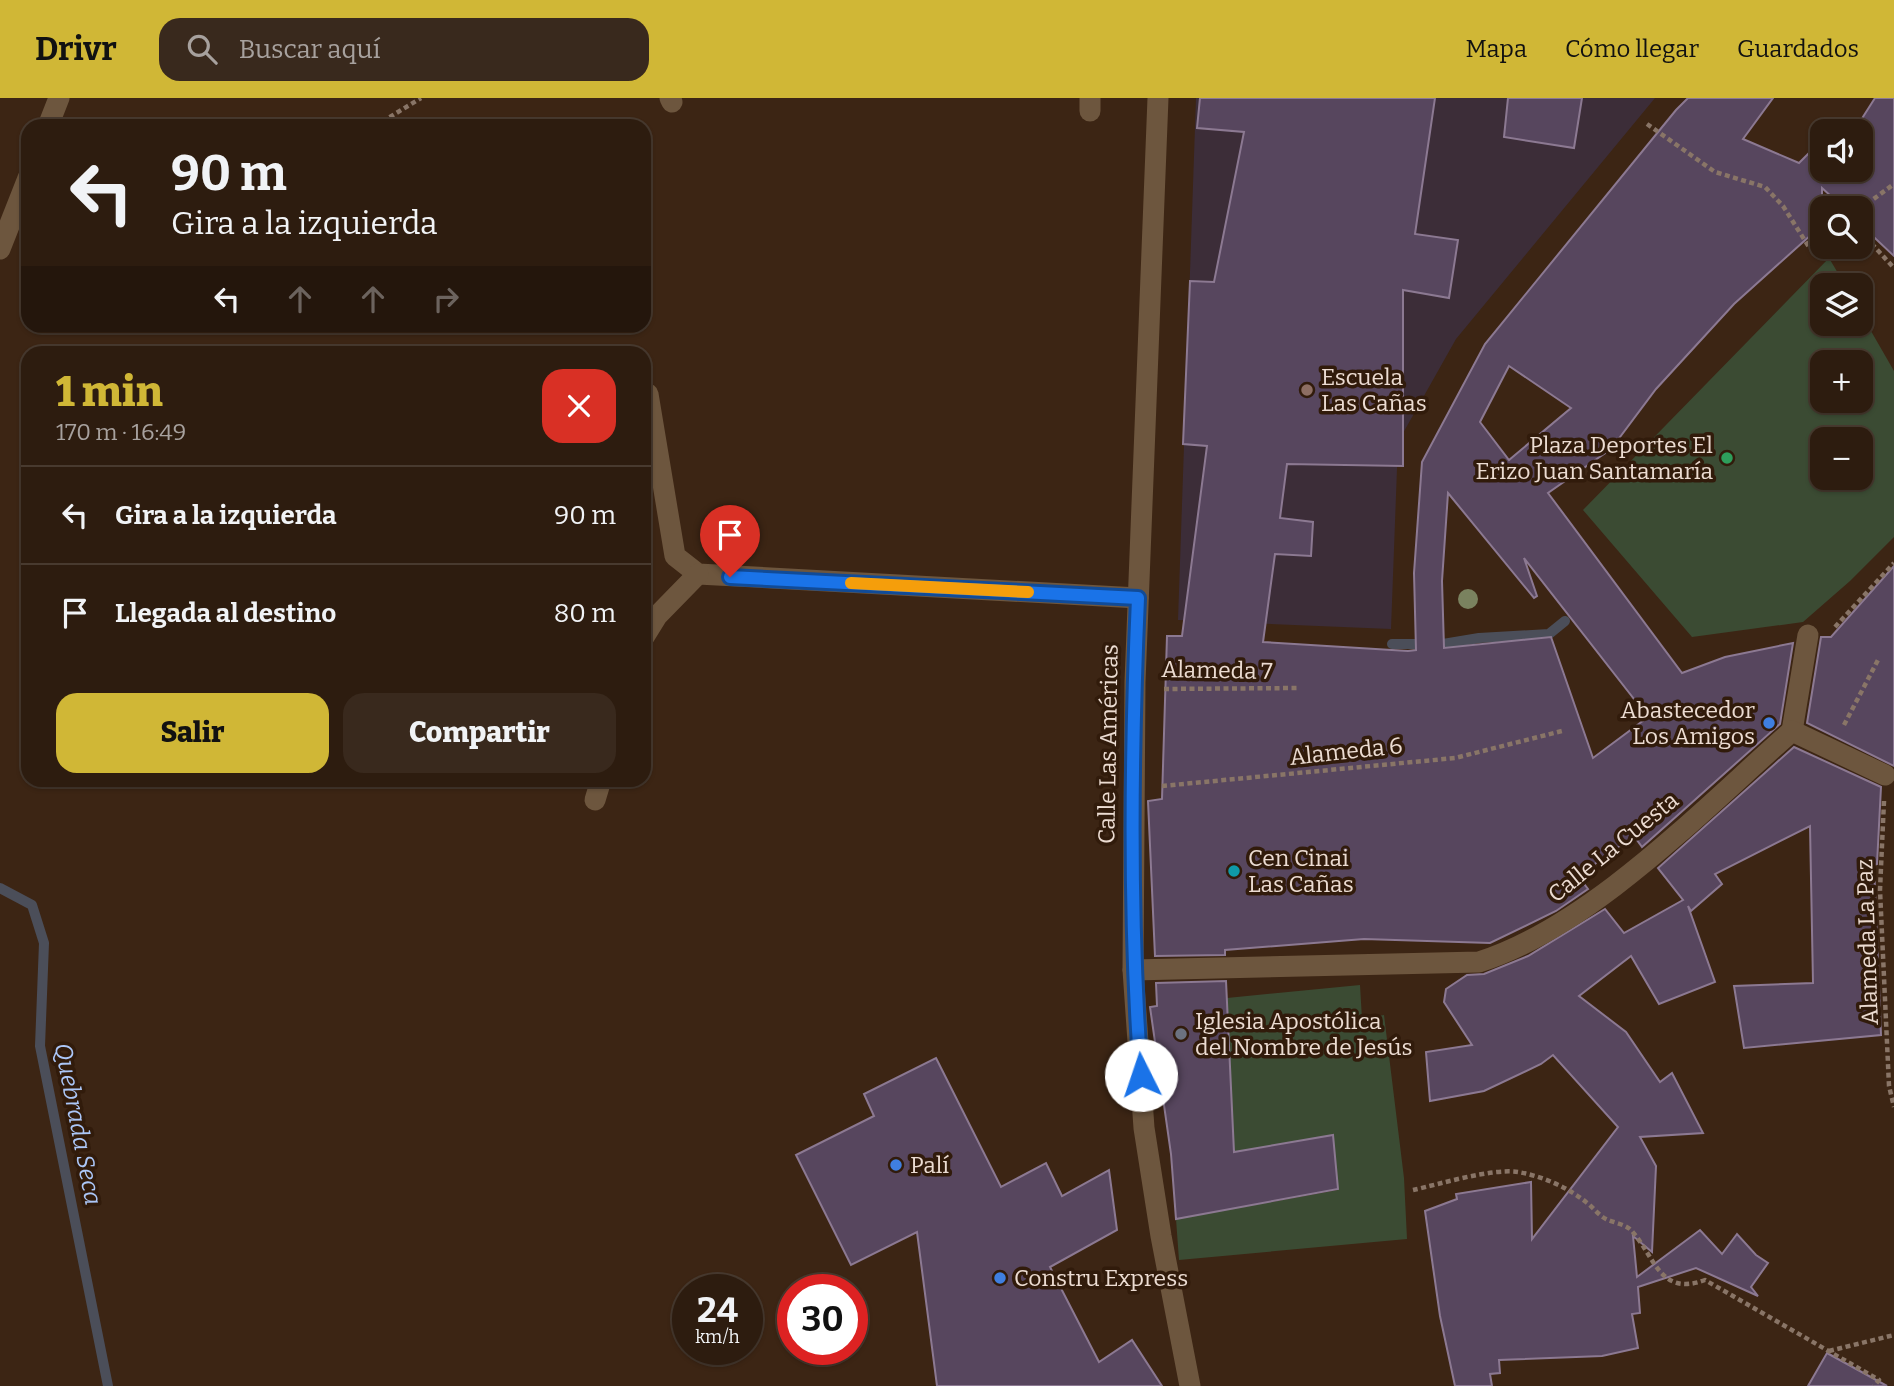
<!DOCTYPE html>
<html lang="es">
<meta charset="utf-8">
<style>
:root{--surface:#2d1c0f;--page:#39291d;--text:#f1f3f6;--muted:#a7a19e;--line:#483a2f;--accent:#d0b736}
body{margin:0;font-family:Bitter,serif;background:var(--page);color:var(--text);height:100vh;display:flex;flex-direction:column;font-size:26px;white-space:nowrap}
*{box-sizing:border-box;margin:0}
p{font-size:23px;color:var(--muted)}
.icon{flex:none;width:38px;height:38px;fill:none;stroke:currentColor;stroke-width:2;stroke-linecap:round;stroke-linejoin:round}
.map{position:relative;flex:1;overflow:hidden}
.sheet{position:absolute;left:21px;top:248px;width:630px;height:441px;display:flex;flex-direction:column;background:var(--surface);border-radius:21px;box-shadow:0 2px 5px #0004,0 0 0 2px var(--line)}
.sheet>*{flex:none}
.banner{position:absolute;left:21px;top:21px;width:630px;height:214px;border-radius:21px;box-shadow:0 2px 5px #0004,0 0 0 2px var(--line);background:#2d1c0f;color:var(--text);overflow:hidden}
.tools{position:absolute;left:1810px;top:21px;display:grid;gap:14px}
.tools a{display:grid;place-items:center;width:63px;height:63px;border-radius:14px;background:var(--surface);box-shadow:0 2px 5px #0004,0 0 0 2px var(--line);font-size:35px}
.speed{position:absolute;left:672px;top:1176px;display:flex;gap:14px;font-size:35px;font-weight:700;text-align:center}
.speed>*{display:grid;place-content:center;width:91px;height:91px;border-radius:50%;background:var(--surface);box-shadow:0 2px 5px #0004,0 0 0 2px var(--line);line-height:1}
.speed small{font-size:18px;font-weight:400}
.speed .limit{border:10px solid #d22;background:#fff;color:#111}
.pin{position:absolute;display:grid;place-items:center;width:60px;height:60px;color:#fff;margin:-72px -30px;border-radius:50% 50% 50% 0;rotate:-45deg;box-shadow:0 0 7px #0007}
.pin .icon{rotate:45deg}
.me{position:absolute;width:77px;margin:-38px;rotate:356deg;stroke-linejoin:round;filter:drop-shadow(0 0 5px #0008)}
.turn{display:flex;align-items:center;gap:24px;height:147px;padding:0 35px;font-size:32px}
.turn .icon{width:91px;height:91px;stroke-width:2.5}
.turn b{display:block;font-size:49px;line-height:60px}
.lanes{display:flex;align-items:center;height:66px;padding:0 35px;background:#0003;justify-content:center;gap:35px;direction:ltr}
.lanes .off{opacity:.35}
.round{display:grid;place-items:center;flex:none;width:74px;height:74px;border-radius:21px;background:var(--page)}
.summary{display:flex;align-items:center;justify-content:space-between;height:119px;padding:0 35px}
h1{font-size:42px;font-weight:800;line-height:52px;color:var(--accent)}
.cta{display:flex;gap:14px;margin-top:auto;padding:14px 35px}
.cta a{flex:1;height:80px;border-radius:21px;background:var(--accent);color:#111;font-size:28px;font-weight:800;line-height:80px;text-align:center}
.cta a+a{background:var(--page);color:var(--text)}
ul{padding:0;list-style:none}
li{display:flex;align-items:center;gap:21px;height:98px;padding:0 35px;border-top:2px solid var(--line)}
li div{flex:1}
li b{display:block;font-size:26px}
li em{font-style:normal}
header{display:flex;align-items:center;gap:42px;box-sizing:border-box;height:98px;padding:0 35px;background:var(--accent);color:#111}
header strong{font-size:33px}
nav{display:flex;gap:38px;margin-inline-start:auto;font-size:24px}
.search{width:490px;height:63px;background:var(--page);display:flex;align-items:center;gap:18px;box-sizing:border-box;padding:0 24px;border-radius:21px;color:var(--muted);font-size:26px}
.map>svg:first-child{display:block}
.education{fill:#3c2d38}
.green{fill:#3b4b33;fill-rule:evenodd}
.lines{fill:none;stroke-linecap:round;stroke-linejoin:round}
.stream{stroke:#4b4e59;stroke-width:10}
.building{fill:#57465e;stroke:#8c7992;stroke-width:2;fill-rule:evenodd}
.path{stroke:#897567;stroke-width:4.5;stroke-dasharray:5 3.5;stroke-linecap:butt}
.lane{stroke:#6d563e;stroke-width:21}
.street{stroke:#6d563e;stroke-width:21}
.tree{fill:#7a825f}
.route-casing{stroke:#114b97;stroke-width:18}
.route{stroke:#1a73e8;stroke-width:12}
.slow{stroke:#f59e0b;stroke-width:12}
.education-dot{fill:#8d6e63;stroke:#311b0b;stroke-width:2.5}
.leisure-dot{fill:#2e9e5b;stroke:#311b0b;stroke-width:2.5}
.shop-dot{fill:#3f7fe0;stroke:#311b0b;stroke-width:2.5}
.culture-dot{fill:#0f9aa8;stroke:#311b0b;stroke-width:2.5}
.worship-dot{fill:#6b7280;stroke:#311b0b;stroke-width:2.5}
.labels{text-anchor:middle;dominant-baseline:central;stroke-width:7;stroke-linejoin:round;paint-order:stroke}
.poi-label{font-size:23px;fill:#ecdcd2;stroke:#311b0b;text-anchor:start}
.street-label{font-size:23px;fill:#ecdcd2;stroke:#311b0b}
.water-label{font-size:24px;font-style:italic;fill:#acc7f8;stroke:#311b0b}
</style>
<header>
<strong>Drivr</strong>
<div class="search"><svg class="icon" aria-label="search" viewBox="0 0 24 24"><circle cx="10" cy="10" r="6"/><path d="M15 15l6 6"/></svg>Buscar aquí</div>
<nav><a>Mapa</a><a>Cómo llegar</a><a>Guardados</a></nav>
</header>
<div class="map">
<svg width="1894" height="1288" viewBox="0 0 1894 1288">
<rect width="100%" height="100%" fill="#3c2514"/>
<!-- education -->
<polygon class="education" points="1196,0 1655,0 1456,241 1398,344 1391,531 1178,522"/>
<!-- green -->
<g class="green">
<path d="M1829,160L1845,187H1822V226H1860V214L1894,273V439L1850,483L1803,524L1692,539L1583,412ZM1822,264H1860V303H1822ZM1822,341H1860V380H1822Z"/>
<polygon points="1360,887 1362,921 1384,917 1404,1080 1407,1141 1179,1162 1176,1121 1338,1092 1333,1037 1234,1054 1227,900"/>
</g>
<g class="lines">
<!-- stream -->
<g class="stream">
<polyline points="1392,546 1443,546 1479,540 1549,536 1565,523"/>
<polyline points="0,790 32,807 44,845 40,948 108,1288"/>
</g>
</g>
<!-- building -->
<g class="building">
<path d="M1200,0H1435L1415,136L1458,142L1449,200L1403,192V368L1287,366L1280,420L1313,424L1311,458L1275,456L1263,544L1408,553L1416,552L1414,475L1422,364L1485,246L1676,12L1688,0H1773L1743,41L1799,65L1822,42V72H1860V33H1854L1875,0H1894V158L1860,126V110H1844L1822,90V127L1734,206L1656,291L1611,351L1548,395L1682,575L1725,559L1793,545L1780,626L1642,749L1634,738L1578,778L1588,791L1556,813L1490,845L1364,841L1225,852V857L1155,858L1148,703L1162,701L1167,538H1182L1207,348L1183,346L1190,183L1214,184L1244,34L1197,30ZM1509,268L1571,310L1509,362L1480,324ZM1448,395L1534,500L1537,498L1524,460L1648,619L1593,660L1551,539L1444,550L1442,483Z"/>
<polygon points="1508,0 1582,0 1574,50 1504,39"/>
<polygon points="1894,468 1894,668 1807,625 1821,539 1831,539"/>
<polygon points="1794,649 1881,689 1877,766 1874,767 1881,937 1744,950 1734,888 1813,885 1810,728 1715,776 1722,786 1691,813 1688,808 1715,884 1659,906 1631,858 1579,898 1626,934 1660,984 1672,975 1703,1035 1640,1039 1656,1068 1652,1154 1633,1138 1637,1179 1700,1132 1722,1156 1737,1136 1756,1157 1768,1165 1751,1189 1758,1198 1696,1170 1638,1189 1640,1215 1632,1216 1638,1250 1602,1258 1499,1262 1500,1275 1490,1276 1492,1288 1455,1288 1440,1218 1425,1113 1457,1101 1456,1096 1531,1084 1532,1141 1618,1029 1553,957 1541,966 1484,993 1430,1003 1426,954 1472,947 1444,904 1446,891 1467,877 1484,876 1528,858 1605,811 1624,835 1683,802 1658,770"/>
<polygon points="1226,883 1234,1054 1333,1037 1338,1091 1176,1121 1171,1056 1150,909 1157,908 1156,885"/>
<polygon points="936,960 1001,1089 1046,1065 1062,1098 1109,1072 1117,1132 1050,1169 1099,1264 1132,1242 1162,1288 937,1288 917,1134 851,1167 796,1057 874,1018 864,996"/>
<polygon points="1827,1255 1887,1288 1808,1288"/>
</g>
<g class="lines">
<!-- path -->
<g class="path">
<polyline points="1647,26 1715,74 1765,89 1783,108 1809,149"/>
<polyline points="375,28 421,0"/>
<polyline points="1860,111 1894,86"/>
<polyline points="1860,133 1894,170"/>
<polyline points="1835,529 1894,465"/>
<polyline points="1164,591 1299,590"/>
<polyline points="1844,627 1878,562"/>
<polyline points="1162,688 1455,660 1562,633"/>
<polyline points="1884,703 1880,792 1889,988 1894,1009"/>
<path d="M1413,1092C1440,1086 1492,1070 1518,1074C1542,1078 1567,1089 1586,1104C1593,1109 1598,1117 1606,1121C1614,1125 1625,1126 1631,1132C1655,1158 1659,1199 1705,1182L1879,1282L1874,1288"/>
<polyline points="1829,1253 1894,1237"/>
</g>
<!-- lane -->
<g class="lane">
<polyline points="648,296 675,458 698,476 1138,500"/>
<polyline points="644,539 657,518 698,476"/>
<polyline points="1792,633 1808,537"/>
<polyline points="595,702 601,682"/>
<path d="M1133,872L1479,864C1592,828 1703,711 1792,633L1885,677"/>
</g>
<!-- street -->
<g class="street">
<polyline points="670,0 672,4"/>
<polyline points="1158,0 1135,584 1133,872 1144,1030 1161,1138 1190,1288"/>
<polyline points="1090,13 1090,0"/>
<polyline points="48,28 59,0"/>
<polyline points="0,151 28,80"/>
</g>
</g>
<!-- trees -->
<circle class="tree" cx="1468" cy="501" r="10"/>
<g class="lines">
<!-- route casing -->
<g class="route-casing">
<path id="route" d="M730,479L1138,500C1131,659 1129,818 1141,977"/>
</g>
<!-- route -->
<use href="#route" class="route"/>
<!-- slow -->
<polyline class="slow" points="851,485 1028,494"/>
</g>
<!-- markers -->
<circle class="education-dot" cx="1307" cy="292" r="7"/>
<circle class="leisure-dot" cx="1727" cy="360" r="7"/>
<g class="shop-dot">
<circle cx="1769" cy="625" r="7"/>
<circle cx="896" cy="1067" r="7"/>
<circle cx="1000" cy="1180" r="7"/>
</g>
<circle class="culture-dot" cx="1234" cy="773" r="7"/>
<circle class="worship-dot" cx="1181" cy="936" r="7"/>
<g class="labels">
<!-- poi labels -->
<g class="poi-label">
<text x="1321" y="279">Escuela<tspan x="1321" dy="26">Las Cañas</tspan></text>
<text x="1713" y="347" text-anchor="end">Plaza Deportes El<tspan x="1713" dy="26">Erizo Juan Santamaría</tspan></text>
<text x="1755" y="612" text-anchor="end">Abastecedor<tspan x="1755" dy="26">Los Amigos</tspan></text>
<text x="1248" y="760">Cen Cinai<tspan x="1248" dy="26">Las Cañas</tspan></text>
<text x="1195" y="923">Iglesia Apostólica<tspan x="1195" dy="26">del Nombre de Jesús</tspan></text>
<text x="910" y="1067">Palí</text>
<text x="1014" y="1180">Constru Express</text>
</g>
<!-- street labels -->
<g class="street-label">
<text transform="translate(1217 572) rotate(1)">Alameda 7</text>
<text transform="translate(1108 646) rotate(-89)">Calle Las Américas</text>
<text transform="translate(1346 653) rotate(-6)">Alameda 6</text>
<text transform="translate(1613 749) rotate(-39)">Calle La Cuesta</text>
<text transform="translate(1867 844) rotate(-92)">Alameda La Paz</text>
</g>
<!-- water labels -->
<g class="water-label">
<text transform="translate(78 1026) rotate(79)">Quebrada Seca</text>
</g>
</g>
</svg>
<div class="tools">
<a><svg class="icon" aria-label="sound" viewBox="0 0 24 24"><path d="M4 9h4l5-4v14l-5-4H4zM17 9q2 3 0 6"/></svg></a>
<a><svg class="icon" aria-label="search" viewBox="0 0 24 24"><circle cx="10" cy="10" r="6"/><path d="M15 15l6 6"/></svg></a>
<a><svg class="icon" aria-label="layers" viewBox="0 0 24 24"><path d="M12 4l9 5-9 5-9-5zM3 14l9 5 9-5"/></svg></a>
<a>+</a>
<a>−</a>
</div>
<div class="speed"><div>24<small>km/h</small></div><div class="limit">30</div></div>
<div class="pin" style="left:730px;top:479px;background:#d93025"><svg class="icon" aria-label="arrive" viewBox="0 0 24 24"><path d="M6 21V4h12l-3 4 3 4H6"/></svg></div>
<svg class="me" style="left:1141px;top:977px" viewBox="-20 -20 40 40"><circle r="19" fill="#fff"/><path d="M0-13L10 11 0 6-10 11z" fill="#1a73e8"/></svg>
<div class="banner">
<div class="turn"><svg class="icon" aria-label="left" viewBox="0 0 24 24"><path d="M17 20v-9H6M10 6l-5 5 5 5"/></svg><div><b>90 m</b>Gira a la izquierda</div></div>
<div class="lanes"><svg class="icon" aria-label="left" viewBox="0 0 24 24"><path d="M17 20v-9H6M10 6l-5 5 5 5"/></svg><svg class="icon off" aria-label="ahead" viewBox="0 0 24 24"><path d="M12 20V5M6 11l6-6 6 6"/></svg><svg class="icon off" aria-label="ahead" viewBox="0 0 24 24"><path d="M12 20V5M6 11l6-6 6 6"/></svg><svg class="icon off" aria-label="right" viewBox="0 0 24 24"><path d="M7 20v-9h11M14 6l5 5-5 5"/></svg></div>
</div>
<section class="sheet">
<div class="summary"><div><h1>1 min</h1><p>170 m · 16:49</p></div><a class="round" style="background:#d93025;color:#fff"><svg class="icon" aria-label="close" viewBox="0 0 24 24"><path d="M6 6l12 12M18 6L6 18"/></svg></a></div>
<ul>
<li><svg class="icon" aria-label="left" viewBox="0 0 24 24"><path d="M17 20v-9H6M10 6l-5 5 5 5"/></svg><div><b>Gira a la izquierda</b></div><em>90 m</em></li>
<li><svg class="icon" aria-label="arrive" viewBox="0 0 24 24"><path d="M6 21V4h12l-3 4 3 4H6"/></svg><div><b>Llegada al destino</b></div><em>80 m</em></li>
</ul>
<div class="cta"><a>Salir</a><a>Compartir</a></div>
</section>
</div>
